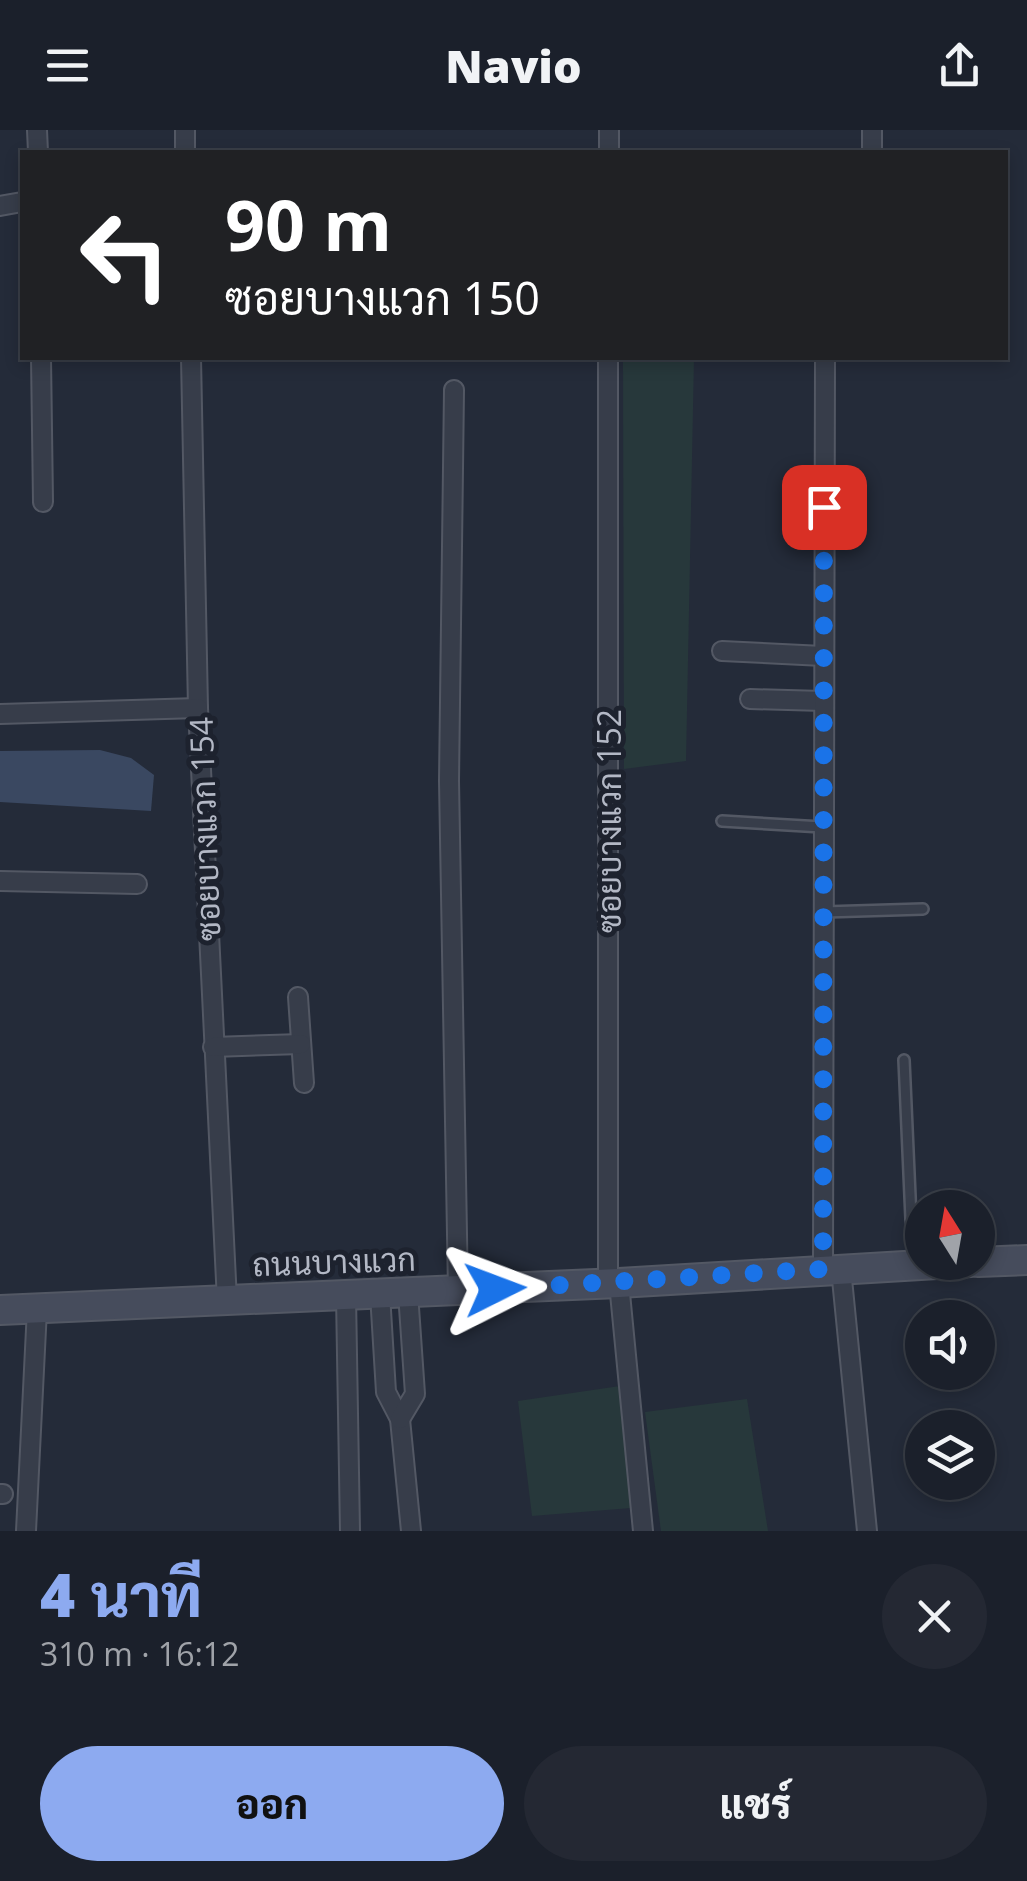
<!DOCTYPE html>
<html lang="th">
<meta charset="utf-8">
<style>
:root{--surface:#1b202b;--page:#242833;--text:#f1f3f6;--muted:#a0a3a9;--line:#393e47;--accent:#8daaf0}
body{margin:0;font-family:"Open Sans",Sarabun,sans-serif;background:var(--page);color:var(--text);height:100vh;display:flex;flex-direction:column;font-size:38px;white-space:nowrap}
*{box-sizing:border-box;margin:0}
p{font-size:32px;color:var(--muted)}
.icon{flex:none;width:55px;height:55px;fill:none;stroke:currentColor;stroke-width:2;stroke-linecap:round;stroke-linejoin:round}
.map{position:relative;height:1401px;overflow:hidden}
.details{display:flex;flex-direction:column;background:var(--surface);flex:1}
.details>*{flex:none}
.banner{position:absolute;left:20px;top:20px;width:988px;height:210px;border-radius:0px;box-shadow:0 5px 15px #0003,0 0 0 2px var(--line);background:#202124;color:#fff;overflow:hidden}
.needle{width:65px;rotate:349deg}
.controls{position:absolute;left:905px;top:1060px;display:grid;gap:20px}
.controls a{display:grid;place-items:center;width:90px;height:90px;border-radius:50%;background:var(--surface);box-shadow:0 5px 15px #0003,0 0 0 2px var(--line);font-size:50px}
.pin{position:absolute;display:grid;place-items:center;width:85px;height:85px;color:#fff;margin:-42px;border-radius:20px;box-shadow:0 5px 15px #0006}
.me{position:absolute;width:110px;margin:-55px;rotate:87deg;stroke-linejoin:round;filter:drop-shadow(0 0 8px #0008)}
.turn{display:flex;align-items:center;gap:35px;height:210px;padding:0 40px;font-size:45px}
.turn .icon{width:130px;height:130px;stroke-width:2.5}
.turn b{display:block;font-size:70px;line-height:85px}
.round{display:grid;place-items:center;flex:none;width:105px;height:105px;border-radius:52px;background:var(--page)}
.head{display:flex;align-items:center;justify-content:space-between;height:170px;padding:0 40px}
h1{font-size:60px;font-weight:800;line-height:75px;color:var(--accent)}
.button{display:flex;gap:20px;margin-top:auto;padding:20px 40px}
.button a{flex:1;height:115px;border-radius:60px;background:var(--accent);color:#111;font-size:40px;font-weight:800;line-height:115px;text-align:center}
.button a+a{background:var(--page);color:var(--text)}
header{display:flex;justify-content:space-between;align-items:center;height:130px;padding:0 40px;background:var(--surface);font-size:45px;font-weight:800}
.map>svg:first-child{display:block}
.green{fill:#27383b}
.water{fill:#3a4861}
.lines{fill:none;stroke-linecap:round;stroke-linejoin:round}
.lane-casing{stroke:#535864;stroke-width:14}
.street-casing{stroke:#535864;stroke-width:22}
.secondary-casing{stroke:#535864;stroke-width:32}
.lane{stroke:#373d4a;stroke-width:9}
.street{stroke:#373d4a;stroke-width:18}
.secondary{stroke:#464c5c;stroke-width:28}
.route{stroke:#1a73e8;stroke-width:18;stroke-dasharray:0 32.4}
.labels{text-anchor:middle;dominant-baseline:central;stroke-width:10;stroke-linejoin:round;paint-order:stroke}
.street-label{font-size:32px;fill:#b3b8c5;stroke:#1d222e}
</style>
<header><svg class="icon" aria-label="menu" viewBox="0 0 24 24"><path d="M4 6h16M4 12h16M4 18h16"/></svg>Navio<svg class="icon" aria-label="share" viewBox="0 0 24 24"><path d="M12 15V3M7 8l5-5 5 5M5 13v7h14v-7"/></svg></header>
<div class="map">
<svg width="1027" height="1401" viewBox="0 0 1027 1401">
<rect width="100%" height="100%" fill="#242b39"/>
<!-- green -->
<g class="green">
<polygon points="623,228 694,228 686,631 624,639"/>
<polygon points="620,1256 631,1378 532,1386 518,1271"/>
<polygon points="747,1269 768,1401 661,1401 645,1282"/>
</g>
<!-- water -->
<polygon class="water" points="100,620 131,628 154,645 151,681 0,672 0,621"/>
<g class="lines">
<!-- lane casing -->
<g class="lane-casing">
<g id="lane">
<polyline points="722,691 822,697"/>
<polyline points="824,782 923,779"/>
<polyline points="904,930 911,1089 917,1132"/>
</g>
</g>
<!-- street casing -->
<g class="street-casing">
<g id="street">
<polyline points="37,0 38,22"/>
<polyline points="185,0 185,22"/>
<polyline points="609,22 609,0"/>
<polyline points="872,22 872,0"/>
<polyline points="0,76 22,72"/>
<polyline points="41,228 43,372"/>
<polyline points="191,228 198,578 227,1171"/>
<polyline points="454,260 449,651 458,1161"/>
<polyline points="722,521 823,526"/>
<polyline points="750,569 823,571"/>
<polyline points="0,584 198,578"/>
<polyline points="0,751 137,754"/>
<polyline points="298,867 304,953"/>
<polyline points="213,917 301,914"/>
<polyline points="823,1139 825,228"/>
<polyline points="841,1139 867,1401"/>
<polyline points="619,1153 643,1401"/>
<polyline points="608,1154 608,228"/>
<polyline points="380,1164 386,1262 400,1289 411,1401"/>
<polyline points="346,1166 350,1401"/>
<polyline points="400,1289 415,1264 408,1163"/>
<polyline points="0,1364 3,1364"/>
<polyline points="26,1401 37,1179"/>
</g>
</g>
<!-- secondary casing -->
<g class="secondary-casing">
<g id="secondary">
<polyline points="978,1132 1027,1130"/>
<polyline points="0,1180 619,1153 971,1132"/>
</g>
</g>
<!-- lane -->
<use href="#lane" class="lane"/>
<!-- street -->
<use href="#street" class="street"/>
<!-- secondary -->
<use href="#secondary" class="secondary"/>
</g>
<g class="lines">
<!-- route -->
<polyline class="route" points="495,1159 823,1139 824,377"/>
</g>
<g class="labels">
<!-- street labels -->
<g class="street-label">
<text transform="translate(608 691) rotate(-90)">ซอยบางแวก 152</text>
<text transform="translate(204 699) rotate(-92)">ซอยบางแวก 154</text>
<text transform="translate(334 1131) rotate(-2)">ถนนบางแวก</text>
</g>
</g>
</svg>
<div class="controls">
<a><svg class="needle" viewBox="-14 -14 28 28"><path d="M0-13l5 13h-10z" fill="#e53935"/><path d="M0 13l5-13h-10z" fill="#a0a3a9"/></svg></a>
<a><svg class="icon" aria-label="sound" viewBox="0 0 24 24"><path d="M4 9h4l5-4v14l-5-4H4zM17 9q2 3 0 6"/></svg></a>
<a><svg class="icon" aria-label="layers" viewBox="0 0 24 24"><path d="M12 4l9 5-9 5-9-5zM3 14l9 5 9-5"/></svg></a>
</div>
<div class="pin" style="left:824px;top:377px;background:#d93025"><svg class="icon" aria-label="arrive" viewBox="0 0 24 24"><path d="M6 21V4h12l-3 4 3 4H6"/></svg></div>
<svg class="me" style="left:495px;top:1159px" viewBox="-20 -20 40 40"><path d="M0-17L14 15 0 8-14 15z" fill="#1a73e8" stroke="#fff" stroke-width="4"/></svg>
<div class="banner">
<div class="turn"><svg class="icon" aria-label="left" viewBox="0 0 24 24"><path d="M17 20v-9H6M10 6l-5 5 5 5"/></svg><div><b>90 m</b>ซอยบางแวก 150</div></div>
</div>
</div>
<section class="details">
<div class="head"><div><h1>4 นาที</h1><p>310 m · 16:12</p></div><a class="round"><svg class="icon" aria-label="close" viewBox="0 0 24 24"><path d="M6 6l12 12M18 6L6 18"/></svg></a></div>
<div class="button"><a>ออก</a><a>แชร์</a></div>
</section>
